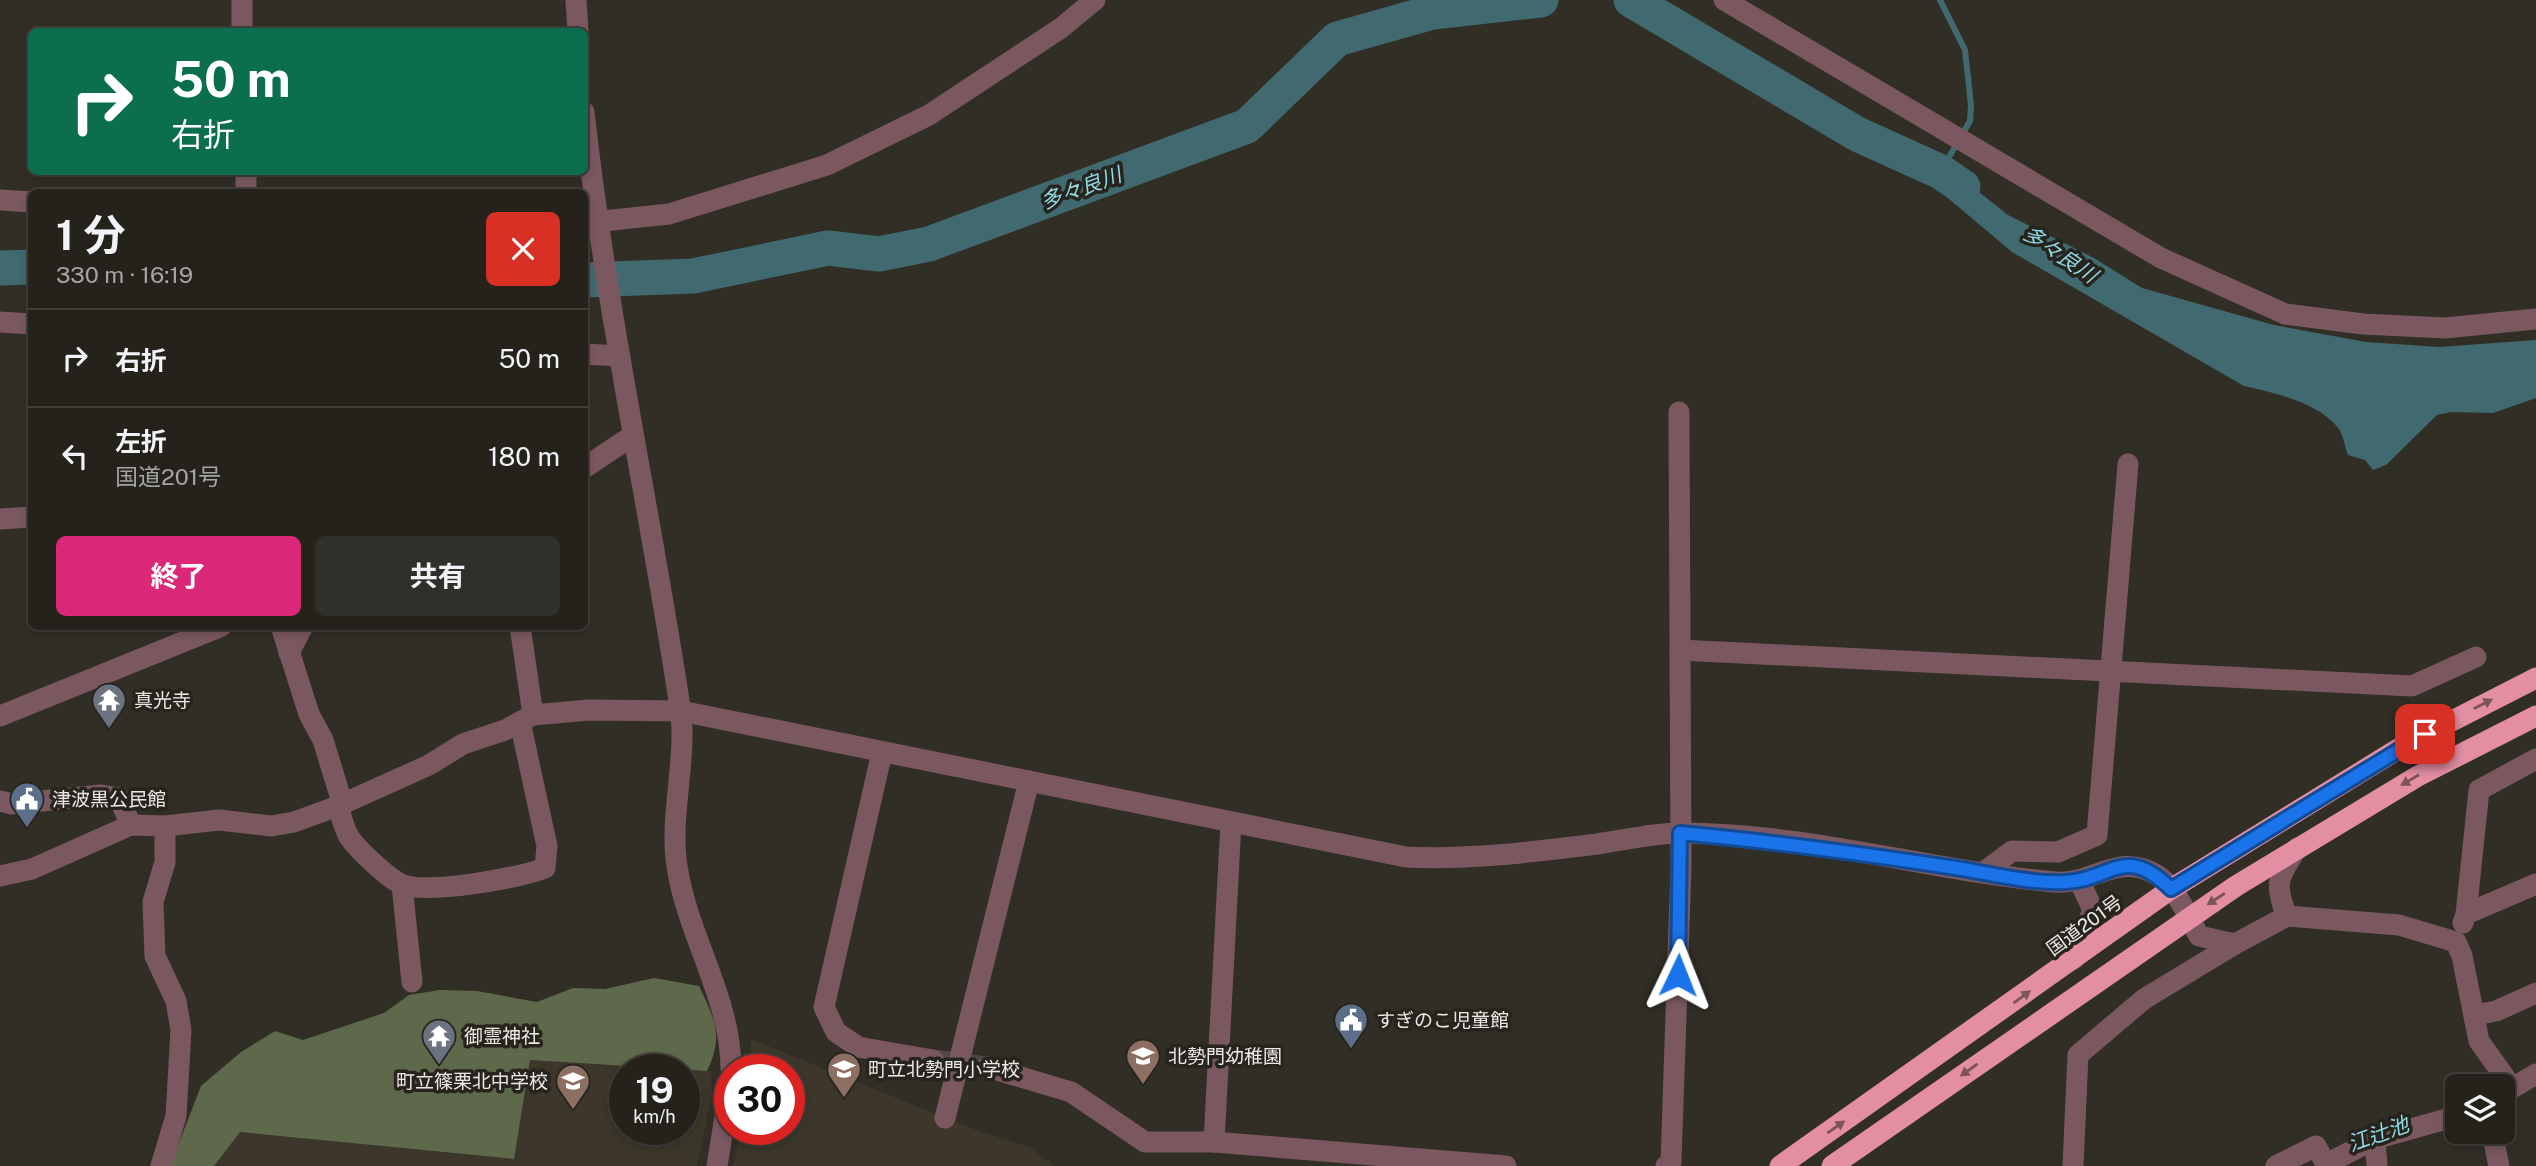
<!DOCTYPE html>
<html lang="ja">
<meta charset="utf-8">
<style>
:root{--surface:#25221c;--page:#312f29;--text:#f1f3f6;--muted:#a3a4a3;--line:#423f3b;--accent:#db2777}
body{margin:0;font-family:"Public Sans","Noto Sans JP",sans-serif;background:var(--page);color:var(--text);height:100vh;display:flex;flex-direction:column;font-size:26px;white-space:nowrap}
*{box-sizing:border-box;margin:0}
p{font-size:23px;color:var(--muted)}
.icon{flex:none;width:38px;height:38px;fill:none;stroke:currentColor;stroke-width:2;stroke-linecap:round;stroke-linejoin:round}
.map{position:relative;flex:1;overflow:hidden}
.drawer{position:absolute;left:28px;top:189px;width:560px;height:441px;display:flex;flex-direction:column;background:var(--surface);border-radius:10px;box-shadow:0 4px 10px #0003,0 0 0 2px var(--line)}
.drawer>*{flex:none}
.hud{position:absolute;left:28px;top:28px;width:560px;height:147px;border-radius:10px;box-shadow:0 4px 10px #0003,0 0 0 2px var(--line);background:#0b6e4f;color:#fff;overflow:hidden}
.controls{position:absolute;left:2445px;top:1074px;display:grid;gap:14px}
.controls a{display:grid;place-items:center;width:70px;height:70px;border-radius:10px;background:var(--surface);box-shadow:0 4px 10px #0003,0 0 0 2px var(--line);font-size:35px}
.speed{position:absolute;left:609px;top:1054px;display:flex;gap:14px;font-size:35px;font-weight:700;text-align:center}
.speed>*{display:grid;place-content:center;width:91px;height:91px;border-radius:50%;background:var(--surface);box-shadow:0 4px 10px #0003,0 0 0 2px var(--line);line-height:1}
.speed small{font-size:18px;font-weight:400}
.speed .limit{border:10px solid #d22;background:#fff;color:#111}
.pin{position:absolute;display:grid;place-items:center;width:60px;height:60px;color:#fff;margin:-30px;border-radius:14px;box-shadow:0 4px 10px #0006}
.me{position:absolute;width:77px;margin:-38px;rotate:2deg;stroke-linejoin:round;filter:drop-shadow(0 0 5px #0008)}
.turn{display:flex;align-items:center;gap:24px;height:147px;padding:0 28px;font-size:32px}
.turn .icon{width:91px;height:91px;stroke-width:2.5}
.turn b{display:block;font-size:49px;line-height:60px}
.round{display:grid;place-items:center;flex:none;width:74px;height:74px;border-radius:10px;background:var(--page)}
.headline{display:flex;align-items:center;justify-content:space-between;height:119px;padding:0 28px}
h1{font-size:42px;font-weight:700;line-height:52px}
.action{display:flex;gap:14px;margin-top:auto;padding:14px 28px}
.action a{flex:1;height:80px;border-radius:10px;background:var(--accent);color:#fff;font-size:28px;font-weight:700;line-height:80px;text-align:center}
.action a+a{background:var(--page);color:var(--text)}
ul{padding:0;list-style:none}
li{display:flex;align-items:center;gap:21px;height:98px;padding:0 28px;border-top:2px solid var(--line)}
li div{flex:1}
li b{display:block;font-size:26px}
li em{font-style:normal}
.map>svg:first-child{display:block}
.built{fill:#3c372a}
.forest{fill:#5e684b}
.water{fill:#416970}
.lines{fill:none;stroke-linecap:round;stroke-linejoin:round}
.stream{stroke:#416970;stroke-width:6}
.river{stroke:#416970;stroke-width:35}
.minor-tunnel{stroke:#4d4a43;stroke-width:21;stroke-dasharray:21 10;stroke-linecap:butt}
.minor{stroke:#7b5860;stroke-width:21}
.highway{stroke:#e38ea3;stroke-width:21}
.oneway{fill:#7c5459}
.route-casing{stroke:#114b97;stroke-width:18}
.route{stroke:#1a73e8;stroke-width:12}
.labels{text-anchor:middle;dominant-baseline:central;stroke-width:7;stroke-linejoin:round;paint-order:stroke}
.poi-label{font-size:19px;fill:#ebe9e5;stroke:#27241d;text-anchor:start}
.street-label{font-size:19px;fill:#ebe9e5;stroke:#27241d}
.water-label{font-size:21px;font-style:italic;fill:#8fdae7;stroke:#27241d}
</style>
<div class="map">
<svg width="2536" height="1166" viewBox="0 0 2536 1166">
<rect width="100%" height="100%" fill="#312e26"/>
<!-- built -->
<g class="built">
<polygon points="751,1039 973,1129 1031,1148 1055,1166 733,1166 741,1129 789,1129 789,1069 750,1069"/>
<polygon points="530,1060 683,1069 625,1069 625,1129 684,1129 684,1069 711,1071 712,1094 697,1166 214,1166 240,1132 513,1159"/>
</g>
<!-- forest -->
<path class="forest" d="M654,978L699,986C715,1020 724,1036 707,1071L530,1060L514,1159L240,1132L214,1166H170L201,1086L241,1052L275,1031L303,1040L384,1013L409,995L440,990L477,991L537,1002L573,988L605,989Z"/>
<!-- water -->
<path class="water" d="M1927,151L2008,215L2094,258L2142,288L2274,325L2366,342L2439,347L2536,340V398L2493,413L2451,412L2437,415L2386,465L2373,470L2365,460L2348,455C2345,447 2343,435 2339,429C2318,402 2275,393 2244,386L2012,252L1917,172Z"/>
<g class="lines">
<!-- stream -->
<polyline class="stream" points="1940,0 1965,50 1971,105 1970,121 1942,169"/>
<!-- river -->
<g class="river">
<polyline points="1631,0 1857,134 1941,172 1963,187"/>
<polyline points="0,268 32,267"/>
<polyline points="584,280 693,276 828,248 879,254 929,244 1247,126 1337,39 1433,12 1541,0"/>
</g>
<!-- minor-tunnel -->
<polyline class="minor-tunnel" points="933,1060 987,1067"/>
<!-- minor -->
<g class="minor">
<polyline points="242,0 242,32"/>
<polyline points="576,0 578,32"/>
<polyline points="1724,0 2161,258 2285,314 2363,324 2445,328 2536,319"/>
<path d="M584,112C606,312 650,508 680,707C688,755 669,816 677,866C687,935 731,998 731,1069"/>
<polyline points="246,172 246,192"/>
<polyline points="0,200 32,202"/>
<polyline points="584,223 669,214 827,165 929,115 1061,28 1095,0"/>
<polyline points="0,322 32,324"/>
<polyline points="584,354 619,356"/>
<polyline points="584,468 632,436"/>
<polyline points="0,519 32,517"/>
<polyline points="281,626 309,714 323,740 342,802"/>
<polyline points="520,626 533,715"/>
<polyline points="1680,650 2412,686 2476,657"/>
<polyline points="289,653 303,626"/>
<polyline points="0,716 222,626"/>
<polyline points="882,752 824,1007 836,1032 858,1047 933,1060"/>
<polyline points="0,801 12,804 101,795 119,798 131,825"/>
<path d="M338,806C341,816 344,828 349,837C357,849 388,878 401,884C426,895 519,878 545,868L547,846L520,722"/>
<polyline points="1231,822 1214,1142 1506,1166"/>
<polyline points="1984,872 2012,851 2058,852 2097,835 2128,464"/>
<path d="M0,876L32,869L131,825L165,826L219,820L271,826L294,822L338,806L429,765L463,744L505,730L533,715L589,710L681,711L1406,857C1471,860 1533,852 1597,844C1624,840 1654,833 1681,833C1807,833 1931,871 2055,882C2094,885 2118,851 2157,875C2176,887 2188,917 2199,936L2235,944L2287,916L2399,925L2456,942L2462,956L2479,1041L2511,1086"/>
<polyline points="402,885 412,982"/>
<polyline points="2466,914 2479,790 2536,759"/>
<path d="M2287,916C2273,883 2279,877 2297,848"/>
<polyline points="2463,923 2466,914 2536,884"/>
<polyline points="2074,959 2093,910 2079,880"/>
<polyline points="2474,1015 2496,1011 2536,993"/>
<polyline points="987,1067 1071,1092 1145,1142 1214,1142"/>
<polyline points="2502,1094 2536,1074"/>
<polyline points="945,1118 1029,781"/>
<polyline points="2492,1132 2499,1166"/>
<polyline points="2375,1139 2377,1166"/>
<polyline points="161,1166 176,1116 181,1030 176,1001 155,956 153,902 165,862 165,826"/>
<polyline points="717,1166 730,1086"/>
<polyline points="1666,1166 1671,1162 1681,868 1679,412"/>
<polyline points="2073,1166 2078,1055 2144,999 2235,944"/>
<polyline points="2276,1166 2316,1146 2326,1164 2375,1139 2457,1116"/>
</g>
<!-- highway -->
<g class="highway">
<polyline points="1780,1166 2171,889 2403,746 2536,678"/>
<polyline points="1832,1166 2236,886 2418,776 2536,716"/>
</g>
</g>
<!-- one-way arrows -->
<defs><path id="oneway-solid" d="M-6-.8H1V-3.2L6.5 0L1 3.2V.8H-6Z" transform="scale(1.75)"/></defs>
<g class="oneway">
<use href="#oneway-solid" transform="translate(2483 704) rotate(-27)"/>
<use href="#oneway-solid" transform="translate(2410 780) rotate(150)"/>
<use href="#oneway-solid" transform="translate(2216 899) rotate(147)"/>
<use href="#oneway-solid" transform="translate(2022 997) rotate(-36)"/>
<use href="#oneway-solid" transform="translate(1969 1070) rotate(145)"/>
<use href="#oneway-solid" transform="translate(1836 1127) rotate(-35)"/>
</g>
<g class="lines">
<!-- route casing -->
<g class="route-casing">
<path id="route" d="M1678,975L1680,833C1768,841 1856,853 1943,866C1981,871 2027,884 2065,882C2112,880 2124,843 2171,889L2425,734"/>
</g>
<!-- route -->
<use href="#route" class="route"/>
</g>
<!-- icons -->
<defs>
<g id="temple-pin" transform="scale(1.75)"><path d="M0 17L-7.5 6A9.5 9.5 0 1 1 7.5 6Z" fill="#6b7280" stroke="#27241d"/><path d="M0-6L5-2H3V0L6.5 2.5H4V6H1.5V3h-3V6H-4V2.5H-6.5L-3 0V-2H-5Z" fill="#fff"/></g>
<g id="civic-pin" transform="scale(1.75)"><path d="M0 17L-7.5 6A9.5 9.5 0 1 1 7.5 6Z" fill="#5c6f8a" stroke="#27241d"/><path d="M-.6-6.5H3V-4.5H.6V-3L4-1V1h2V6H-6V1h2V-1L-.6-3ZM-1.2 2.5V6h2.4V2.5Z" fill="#fff"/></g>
<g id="school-pin" transform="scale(1.75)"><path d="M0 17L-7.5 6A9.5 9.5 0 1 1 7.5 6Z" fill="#8d6e63" stroke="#27241d"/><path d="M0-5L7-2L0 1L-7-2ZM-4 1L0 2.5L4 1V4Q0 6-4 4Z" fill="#fff"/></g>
</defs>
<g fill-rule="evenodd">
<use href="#temple-pin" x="109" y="700"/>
<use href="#civic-pin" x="27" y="799"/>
<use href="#civic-pin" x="1351" y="1020"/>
<use href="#temple-pin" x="439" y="1036"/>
<use href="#school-pin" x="1143" y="1056"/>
<use href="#school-pin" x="844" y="1069"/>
<use href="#school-pin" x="573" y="1081"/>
</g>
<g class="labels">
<!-- poi labels -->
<g class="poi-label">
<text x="134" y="700">真光寺</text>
<text x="52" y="799">津波黒公民館</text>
<text x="1376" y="1020">すぎのこ児童館</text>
<text x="464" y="1036">御霊神社</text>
<text x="1168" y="1056">北勢門幼稚園</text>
<text x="868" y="1069">町立北勢門小学校</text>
<text x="548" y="1081" text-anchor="end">町立篠栗北中学校</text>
</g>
<!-- street labels -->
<g class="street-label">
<text transform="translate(2084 925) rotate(-36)">国道201号</text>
</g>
<!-- water labels -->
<g class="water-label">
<text transform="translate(1081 188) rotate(-20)">多々良川</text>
<text transform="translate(2060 254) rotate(34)">多々良川</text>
<text transform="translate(2378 1134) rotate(-20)">江辻池</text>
</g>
</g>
</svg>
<div class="controls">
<a><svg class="icon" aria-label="layers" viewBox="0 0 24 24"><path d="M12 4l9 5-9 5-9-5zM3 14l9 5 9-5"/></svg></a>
</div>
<div class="speed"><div>19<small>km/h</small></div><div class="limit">30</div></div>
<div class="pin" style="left:2425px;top:734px;background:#d93025"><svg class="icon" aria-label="arrive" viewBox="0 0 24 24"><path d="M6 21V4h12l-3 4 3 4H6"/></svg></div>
<svg class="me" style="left:1678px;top:975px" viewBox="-20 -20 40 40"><path d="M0-17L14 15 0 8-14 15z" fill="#1a73e8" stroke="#fff" stroke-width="4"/></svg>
<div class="hud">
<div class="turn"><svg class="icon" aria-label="right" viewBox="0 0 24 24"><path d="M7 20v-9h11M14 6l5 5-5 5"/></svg><div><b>50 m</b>右折</div></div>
</div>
<section class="drawer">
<div class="headline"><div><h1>1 分</h1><p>330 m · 16:19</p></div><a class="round" style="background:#d93025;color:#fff"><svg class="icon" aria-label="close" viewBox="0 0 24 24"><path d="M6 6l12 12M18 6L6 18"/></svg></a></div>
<ul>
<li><svg class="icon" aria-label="right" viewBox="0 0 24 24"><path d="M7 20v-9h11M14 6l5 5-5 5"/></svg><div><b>右折</b></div><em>50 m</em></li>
<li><svg class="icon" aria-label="left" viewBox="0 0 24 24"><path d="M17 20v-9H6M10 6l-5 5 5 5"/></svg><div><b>左折</b><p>国道201号</p></div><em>180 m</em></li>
</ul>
<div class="action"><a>終了</a><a>共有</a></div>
</section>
</div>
